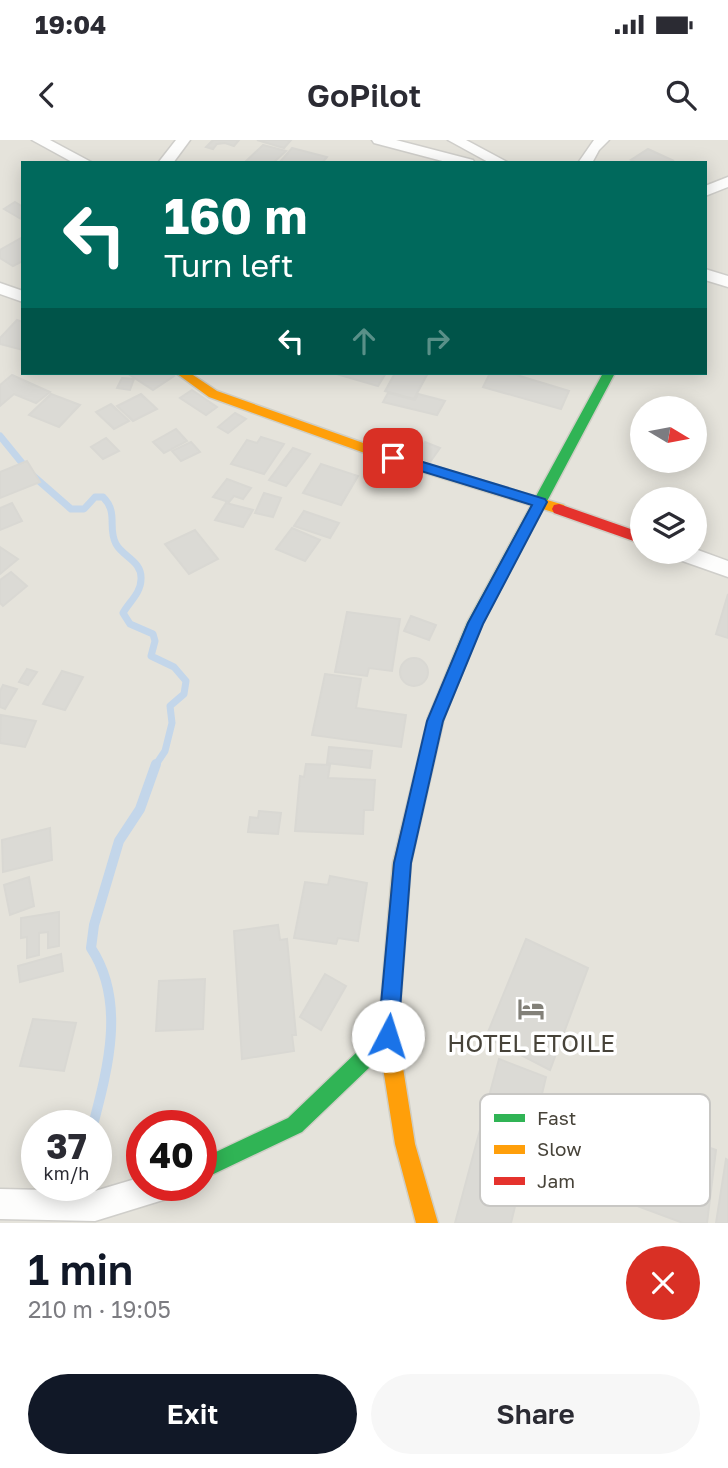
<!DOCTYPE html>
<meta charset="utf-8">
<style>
:root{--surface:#fff;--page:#f7f7f7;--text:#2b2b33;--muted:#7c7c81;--accent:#111827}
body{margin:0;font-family:"Golos Text",sans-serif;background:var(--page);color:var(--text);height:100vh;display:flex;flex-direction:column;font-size:26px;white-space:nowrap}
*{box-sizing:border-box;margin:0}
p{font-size:23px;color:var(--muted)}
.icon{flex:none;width:38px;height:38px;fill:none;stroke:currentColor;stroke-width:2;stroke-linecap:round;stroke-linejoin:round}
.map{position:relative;height:1083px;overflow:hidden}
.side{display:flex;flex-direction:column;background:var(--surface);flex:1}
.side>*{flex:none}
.hud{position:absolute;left:21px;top:21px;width:686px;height:214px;border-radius:0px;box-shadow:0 4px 18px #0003;background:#00695c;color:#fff;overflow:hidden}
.needle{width:46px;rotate:100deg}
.buttons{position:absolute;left:630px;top:256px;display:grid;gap:14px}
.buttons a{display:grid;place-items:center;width:77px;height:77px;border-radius:50%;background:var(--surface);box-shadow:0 4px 18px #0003;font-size:35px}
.speed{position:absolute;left:21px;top:970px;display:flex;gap:14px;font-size:35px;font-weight:700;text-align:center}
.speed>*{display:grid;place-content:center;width:91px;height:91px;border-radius:50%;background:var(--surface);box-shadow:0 4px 18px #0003;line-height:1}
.speed small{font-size:18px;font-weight:400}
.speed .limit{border:10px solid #d22;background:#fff;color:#111}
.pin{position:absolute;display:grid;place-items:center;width:60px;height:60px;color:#fff;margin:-30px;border-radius:14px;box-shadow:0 4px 10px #0006}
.me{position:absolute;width:77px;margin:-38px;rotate:5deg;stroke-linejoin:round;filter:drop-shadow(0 0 5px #0008)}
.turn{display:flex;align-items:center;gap:24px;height:147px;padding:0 28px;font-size:32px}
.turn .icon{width:91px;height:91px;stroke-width:2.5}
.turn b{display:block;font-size:49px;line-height:60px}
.lanes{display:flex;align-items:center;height:66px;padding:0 28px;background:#0003;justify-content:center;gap:35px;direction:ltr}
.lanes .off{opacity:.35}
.round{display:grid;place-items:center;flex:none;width:74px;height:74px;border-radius:37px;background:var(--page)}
.head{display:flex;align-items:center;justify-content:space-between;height:119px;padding:0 28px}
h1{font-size:42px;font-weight:600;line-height:52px;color:var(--accent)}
.cta{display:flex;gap:14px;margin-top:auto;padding:14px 28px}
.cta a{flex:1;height:80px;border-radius:42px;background:var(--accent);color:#fff;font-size:28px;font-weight:600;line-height:80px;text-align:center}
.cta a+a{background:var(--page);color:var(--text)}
.status{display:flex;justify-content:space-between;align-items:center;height:49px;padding:0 35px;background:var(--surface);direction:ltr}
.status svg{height:19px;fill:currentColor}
header{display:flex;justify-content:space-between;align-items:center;height:91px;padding:0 28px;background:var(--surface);font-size:32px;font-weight:600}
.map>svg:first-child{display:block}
.residential{fill:#e5e3db;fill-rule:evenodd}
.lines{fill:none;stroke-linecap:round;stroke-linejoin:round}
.stream-far1{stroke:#c3d6ea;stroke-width:7}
.stream{stroke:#c3d6ea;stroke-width:10}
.building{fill:#dbdad5;stroke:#d9d8d3;stroke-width:2}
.street-casing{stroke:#cfceca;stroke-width:3}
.fast-casing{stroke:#cfcec5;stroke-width:3}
.slow-casing{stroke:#cfcec5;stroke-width:3}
.jam-casing{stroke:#cfcec5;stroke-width:3}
.street{fill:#fdfdfc;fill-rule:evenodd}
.fast{fill:#30b455;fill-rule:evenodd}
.slow{fill:#ff9f0a;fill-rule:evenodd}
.jam{fill:#e5322d;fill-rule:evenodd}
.route{fill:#1a73e8;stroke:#114b97;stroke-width:2}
.labels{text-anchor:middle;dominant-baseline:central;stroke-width:7;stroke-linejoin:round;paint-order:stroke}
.near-poi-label{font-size:24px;fill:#474339;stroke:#fff}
.key{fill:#fff;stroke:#c8c7c4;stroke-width:2}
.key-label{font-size:19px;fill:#474339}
</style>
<div class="status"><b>19:04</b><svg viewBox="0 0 49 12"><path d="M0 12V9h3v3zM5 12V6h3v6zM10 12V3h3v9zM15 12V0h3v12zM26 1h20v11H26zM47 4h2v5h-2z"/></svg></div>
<header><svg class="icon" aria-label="back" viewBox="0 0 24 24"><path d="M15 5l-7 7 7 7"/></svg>GoPilot<svg class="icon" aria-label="search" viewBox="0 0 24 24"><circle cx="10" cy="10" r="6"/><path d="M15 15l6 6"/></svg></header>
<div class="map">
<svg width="728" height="1083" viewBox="0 0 728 1083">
<rect width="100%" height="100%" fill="#f1f1ed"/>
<!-- residential -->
<path class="residential" d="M0,0H728V1083H0ZM23,23H705V233H23ZM642,268H695V320H642ZM642,359H695V411H642ZM37,985H96V1045H37ZM142,985H201V1045H142Z"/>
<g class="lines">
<!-- stream-far1 -->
<path class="stream-far1" d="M0,296L31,334L71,369H84L95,357H103C119,373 107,388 116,404C123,417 142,421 141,439C141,453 129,462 123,473L130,484L153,494L155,501L151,516L174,527L186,541L184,554L170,566L172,583L165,611L155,626"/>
<!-- stream -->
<path class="stream" d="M93,985C108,928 126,861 91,808L94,785L119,701L140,669L156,624"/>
</g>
<!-- building -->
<g class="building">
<polygon points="213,0 239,0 234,6 225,3 217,4 213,9 206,7"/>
<polygon points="257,0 291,0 284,8"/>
<polygon points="263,5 286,11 273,23 244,23"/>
<polygon points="292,8 327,17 322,23 279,23"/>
<polygon points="648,9 674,21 637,23 631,20"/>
<polygon points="15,62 23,67 21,79 4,69"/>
<polygon points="23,97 23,121 13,126 0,118 0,110"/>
<polygon points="17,180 23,182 23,210 0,204 0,198"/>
<polygon points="127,233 169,233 174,236 153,250"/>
<polygon points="333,233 386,233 378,246"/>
<polygon points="395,233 428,233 414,259 385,251"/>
<polygon points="490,233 510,233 569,251 561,269 483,247"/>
<polygon points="12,235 50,252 36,263 14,254 0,266 0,245"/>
<polygon points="122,238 134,239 130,250 117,248"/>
<polygon points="192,250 217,267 206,275 180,258"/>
<polygon points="388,253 415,260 418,254 445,261 437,275 383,262"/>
<polygon points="51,254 80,265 59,287 29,275"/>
<polygon points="141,254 157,269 133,281 117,266"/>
<polygon points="111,264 129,281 114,289 96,272"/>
<polygon points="235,273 246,279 228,293 218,287"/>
<polygon points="176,289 187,301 164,313 153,302"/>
<polygon points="261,297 284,304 264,334 231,324 247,300 257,303"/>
<polygon points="106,298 119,311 103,319 91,307"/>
<polygon points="191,302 200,312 181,321 172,311"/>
<polygon points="425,302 440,308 430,322 415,316"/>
<polygon points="293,308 310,314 286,346 269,340"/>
<polygon points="27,321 40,342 0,358 0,332"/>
<polygon points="321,324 358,336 341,365 303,353"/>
<polygon points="227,339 251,348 243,359 234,356 229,362 213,357"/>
<polygon points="264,353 281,358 273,377 255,373"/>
<polygon points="12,363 22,381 0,390 0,368"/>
<polygon points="226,363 253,370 243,387 215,380"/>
<polygon points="304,371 339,383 330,398 294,386"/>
<polygon points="292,388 320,400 305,421 276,409"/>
<polygon points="195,390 218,419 189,434 165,404"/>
<polygon points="0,407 18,419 0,434"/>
<polygon points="11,432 27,446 3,466 0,463 0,440"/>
<polygon points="728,454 728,498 716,494"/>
<polygon points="347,472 400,479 392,531 369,528 367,536 335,532"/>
<polygon points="411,476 436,485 429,500 404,491"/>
<circle cx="414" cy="532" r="14"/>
<polygon points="27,529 37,532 28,545 19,542"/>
<polygon points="62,531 83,537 65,570 43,564"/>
<polygon points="325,534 361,539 356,568 406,575 401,607 312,595"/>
<polygon points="3,545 17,549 5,569 0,567 0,551"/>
<polygon points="1,575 36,581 25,607 0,603"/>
<polygon points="329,607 372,611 370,628 327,623"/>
<polygon points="306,624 330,625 328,638 375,640 373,670 364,670 363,694 295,691 300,636 304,637"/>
<polygon points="259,671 281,673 278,694 248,692 250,677 258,678"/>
<polygon points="50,688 52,720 3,732 2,700"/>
<polygon points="330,736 367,743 358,801 338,798 336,804 294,798 305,742 328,745"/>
<polygon points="29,737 34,766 10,775 4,745"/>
<polygon points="59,772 59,806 48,808 48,792 39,793 39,815 27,818 27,797 21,798 21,778"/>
<polygon points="278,785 280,800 287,799 296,895 292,895 294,911 242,919 234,791"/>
<polygon points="526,799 588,828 550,930 486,897"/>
<polygon points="61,814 63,831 20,842 18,826"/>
<polygon points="325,834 346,846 321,890 300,877"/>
<polygon points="205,839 203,889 156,891 159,841"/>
<polygon points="33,879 76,883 64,931 20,926"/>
<polygon points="499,919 546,937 511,1083 455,1083"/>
<polygon points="616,961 660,977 658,990 716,1010 707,1083 683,1083 600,1052"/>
<polygon points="726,1019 728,1020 728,1083 716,1083"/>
</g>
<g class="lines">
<!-- street casing -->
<g class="street-casing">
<g id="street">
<polygon points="32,0 50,0 93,23 74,23"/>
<polygon points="176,0 190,0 173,23 158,23"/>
<polygon points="372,0 396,0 473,20 475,23 450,23 374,3"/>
<polygon points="448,0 466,0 509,23 490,23"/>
<polygon points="594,0 609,0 599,10 592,23 578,23"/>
<polygon points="728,37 728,47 705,56 705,46"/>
<polygon points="705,129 728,136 728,147 705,140"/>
<polygon points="0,143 23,151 23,162 0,154"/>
<polygon points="695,409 728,421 728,437 671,417 668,411 695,411"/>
<polygon points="142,1037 142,1045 180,1045 176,1056 95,1081 0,1079 0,1049 95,1051"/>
</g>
</g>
<!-- fast casing -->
<g class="fast-casing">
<g id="fast">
<polygon points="603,233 615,233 482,484 442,583 436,585 430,583 428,578 467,483"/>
<polygon points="388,886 395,889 398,896 395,903 302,992 201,1040 201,1019 288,978 381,889"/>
</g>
</g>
<!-- slow casing -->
<g class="slow-casing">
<g id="slow">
<polygon points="176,233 190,233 217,251 397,315 564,365 566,369 559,374 387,321 209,257"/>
<polygon points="436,571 442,573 444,578 411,723 398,896 415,1004 438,1083 416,1083 395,1004 378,896 393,723 428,578 430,573"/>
</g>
</g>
<!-- jam casing -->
<g class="jam-casing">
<polygon id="jam" points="559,364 642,393 642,404 554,373 552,369 554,365"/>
</g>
<!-- street -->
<use href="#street" class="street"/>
<!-- fast -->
<use href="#fast" class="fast"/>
<!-- slow -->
<use href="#slow" class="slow"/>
<!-- jam -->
<use href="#jam" class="jam"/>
</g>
<!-- route -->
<polygon class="route" points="393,313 545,359 547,362 483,484 443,581 411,723 398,896 395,903 388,906 381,903 378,896 394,723 427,581 468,483 532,365 388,321 386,318"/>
<!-- icons -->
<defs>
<g id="hotel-bare" transform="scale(2.1)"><path d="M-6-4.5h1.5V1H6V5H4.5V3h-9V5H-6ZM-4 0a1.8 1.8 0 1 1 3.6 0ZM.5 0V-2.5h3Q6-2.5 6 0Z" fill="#828078" stroke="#fff" stroke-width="2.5" paint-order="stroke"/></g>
</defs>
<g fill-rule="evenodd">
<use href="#hotel-bare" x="531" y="869"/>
</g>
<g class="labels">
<!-- near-poi labels -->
<g class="near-poi-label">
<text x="531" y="902">HOTEL ETOILE</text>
</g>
</g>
<!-- legend -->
<rect x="480" y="954" width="230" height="112" rx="10" class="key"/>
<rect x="494" y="974" width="31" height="8" fill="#30b455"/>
<rect x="494" y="1005" width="31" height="9" fill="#ff9f0a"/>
<rect x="494" y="1037" width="31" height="8" fill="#e5322d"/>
<g class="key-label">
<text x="537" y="985">Fast</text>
<text x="537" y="1016">Slow</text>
<text x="537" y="1048">Jam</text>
</g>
</svg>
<div class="buttons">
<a><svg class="needle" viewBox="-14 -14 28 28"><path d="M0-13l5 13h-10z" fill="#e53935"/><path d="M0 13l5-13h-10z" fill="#7c7c81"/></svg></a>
<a><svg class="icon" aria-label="layers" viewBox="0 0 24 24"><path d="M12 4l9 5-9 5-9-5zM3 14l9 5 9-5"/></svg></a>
</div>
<div class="speed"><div>37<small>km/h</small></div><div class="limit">40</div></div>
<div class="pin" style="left:393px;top:318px;background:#d93025"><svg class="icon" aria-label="arrive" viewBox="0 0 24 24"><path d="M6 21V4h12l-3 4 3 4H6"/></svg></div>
<svg class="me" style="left:388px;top:896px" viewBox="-20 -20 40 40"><circle r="19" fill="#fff"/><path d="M0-13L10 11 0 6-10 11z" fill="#1a73e8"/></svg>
<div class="hud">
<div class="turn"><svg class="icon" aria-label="left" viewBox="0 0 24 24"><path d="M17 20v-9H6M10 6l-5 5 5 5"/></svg><div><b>160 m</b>Turn left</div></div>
<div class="lanes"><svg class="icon" aria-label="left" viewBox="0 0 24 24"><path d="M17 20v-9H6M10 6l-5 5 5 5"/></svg><svg class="icon off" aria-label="ahead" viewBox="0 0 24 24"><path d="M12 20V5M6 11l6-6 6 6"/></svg><svg class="icon off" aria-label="right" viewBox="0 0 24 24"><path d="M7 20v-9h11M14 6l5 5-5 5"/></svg></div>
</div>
</div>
<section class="side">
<div class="head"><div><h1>1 min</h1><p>210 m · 19:05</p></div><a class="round" style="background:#d93025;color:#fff"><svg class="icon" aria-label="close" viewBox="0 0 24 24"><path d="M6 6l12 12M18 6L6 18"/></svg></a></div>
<div class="cta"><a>Exit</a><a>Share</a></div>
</section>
